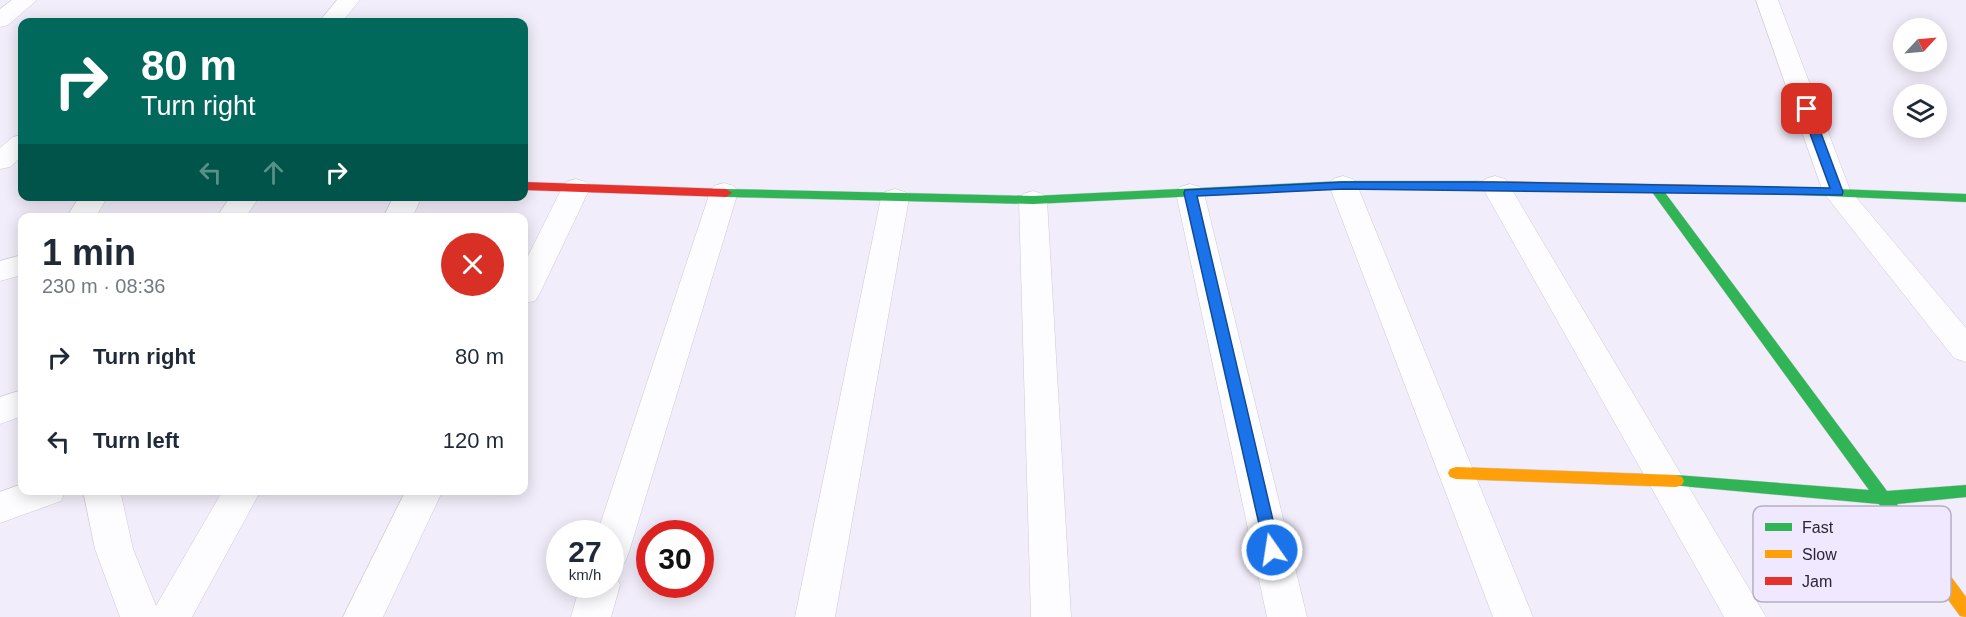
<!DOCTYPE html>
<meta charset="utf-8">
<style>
:root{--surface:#fff;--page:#f6f6f7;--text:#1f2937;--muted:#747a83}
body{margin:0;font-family:Arial,sans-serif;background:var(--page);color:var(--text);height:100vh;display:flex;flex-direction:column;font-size:22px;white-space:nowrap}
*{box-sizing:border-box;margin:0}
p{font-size:20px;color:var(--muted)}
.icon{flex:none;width:33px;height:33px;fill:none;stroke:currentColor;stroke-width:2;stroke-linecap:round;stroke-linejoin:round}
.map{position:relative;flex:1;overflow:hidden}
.sheet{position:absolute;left:18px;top:213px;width:510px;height:282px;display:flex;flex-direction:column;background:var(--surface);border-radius:12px;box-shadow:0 3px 15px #0003}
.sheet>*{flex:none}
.top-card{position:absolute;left:18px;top:18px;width:510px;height:183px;border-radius:12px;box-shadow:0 3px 15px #0003;background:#00695c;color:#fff;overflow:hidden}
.needle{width:39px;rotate:64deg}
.tools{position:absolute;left:1893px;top:18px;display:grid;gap:12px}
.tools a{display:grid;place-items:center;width:54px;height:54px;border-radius:50%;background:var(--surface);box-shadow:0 3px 15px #0003;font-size:30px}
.speed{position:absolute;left:546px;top:520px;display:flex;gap:12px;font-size:30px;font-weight:700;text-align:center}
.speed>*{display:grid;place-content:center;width:78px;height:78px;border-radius:50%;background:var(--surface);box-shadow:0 3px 15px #0003;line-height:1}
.speed small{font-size:15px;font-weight:400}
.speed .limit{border:9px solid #d22;background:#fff;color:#111}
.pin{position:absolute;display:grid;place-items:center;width:51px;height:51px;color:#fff;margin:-26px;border-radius:12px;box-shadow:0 3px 9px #0006}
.me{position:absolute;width:66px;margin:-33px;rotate:347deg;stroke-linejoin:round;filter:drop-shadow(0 0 4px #0008)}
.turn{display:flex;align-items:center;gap:21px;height:126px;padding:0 24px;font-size:27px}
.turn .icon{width:78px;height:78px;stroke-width:2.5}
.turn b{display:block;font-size:42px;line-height:51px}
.lanes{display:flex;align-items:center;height:57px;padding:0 24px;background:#0003;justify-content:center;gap:30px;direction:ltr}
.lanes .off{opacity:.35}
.round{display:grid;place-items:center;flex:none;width:63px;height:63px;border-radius:32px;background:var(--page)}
.overview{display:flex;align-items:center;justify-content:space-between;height:102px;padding:0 24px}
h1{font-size:36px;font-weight:700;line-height:45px}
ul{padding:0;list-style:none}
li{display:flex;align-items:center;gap:18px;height:84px;padding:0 24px}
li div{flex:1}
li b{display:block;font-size:22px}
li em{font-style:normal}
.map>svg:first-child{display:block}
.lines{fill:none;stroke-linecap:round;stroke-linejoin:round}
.street-casing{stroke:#cecbd5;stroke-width:1}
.fast-casing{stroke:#cecbd5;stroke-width:1}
.slow-casing{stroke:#cecbd5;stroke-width:1}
.jam-casing{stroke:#cecbd5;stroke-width:1}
.street{fill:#fdfcfe;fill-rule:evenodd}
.fast{fill:#30b455;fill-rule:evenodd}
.slow{fill:#ff9f0a;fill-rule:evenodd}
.jam{fill:#e5322d;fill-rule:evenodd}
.route{fill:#1a73e8;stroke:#114b97;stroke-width:1.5}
.key{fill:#f0e8ff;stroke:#b5aec1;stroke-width:1.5}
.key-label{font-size:16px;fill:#2a2730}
</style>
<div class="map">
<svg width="1966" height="617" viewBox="0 0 1966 617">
<rect width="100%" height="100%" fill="#f1edfa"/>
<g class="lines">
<!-- street casing -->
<g class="street-casing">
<g id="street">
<polygon points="12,0 37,0 8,25 0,27 0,9"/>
<polygon points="337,0 360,0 342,22 319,22"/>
<polygon points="1756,0 1778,0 1850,190 1966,328 1966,362 1954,358 1823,192"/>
<polygon points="22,135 22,156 10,167 0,169 0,148 13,137"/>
<polygon points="1343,176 1353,179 1357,185 1533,617 1493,617 1329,185 1333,179"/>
<polygon points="1495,176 1505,179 1509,185 1766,617 1724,617 1481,185 1485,179"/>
<polygon points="576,179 586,182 590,188 540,293 535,301 524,303 524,264 562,188 566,182"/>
<polygon points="724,183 734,186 738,192 629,552 624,564 610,568 610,534 597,534 710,192 714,186"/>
<polygon points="1190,184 1200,187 1204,193 1307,617 1267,617 1176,193 1180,187"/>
<polygon points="895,189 905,192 909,198 835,617 795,617 881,198 885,192"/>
<polygon points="1033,191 1043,194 1047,200 1071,617 1031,617 1019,200 1023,194"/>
<polygon points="80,196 108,196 95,218 66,218"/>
<polygon points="231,196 260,196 245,218 216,218"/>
<polygon points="394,196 422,196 412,218 383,218"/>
<polygon points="22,255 22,275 0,281 0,261"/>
<polygon points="22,390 22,416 0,424 0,397"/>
<polygon points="22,484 22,490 66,490 61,501 0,523 0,492"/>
<polygon points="83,490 120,490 133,549 156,606 223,490 261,490 192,617 120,617 95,549"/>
<polygon points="406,490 443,490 383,617 343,617"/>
<polygon points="610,571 614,573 620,585 611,617 571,617 580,585 610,585"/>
</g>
</g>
<!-- fast casing -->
<g class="fast-casing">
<g id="fast">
<polygon points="1343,181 1478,181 1484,185 1478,189 1343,189 1033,204 726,197 720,193 726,189 1033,196"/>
<path d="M1656,185L1660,186L1887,491L1966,485V497L1897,504L1912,526L1910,531C1895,536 1886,514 1879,504L1670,485L1668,481L1670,477L1676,475L1869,490L1652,192L1650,189L1652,186Z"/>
<polygon points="1759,186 1966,194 1966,202 1755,193 1753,190"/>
</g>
</g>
<!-- slow casing -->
<g class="slow-casing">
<g id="slow">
<polygon points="1478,181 1759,186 1765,190 1759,194 1474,188 1472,185 1474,182"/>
<polygon points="1456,467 1676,475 1682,477 1684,481 1682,485 1676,487 1456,479 1450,477 1448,473 1450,469"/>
<polygon points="1904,519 1910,521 1966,597 1966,617 1960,616 1898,531 1896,526 1898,521"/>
</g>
</g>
<!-- jam casing -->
<g class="jam-casing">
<polygon id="jam" points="524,182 726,189 732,193 726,197 524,190"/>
</g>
<!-- street -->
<use href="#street" class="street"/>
<!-- fast -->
<use href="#fast" class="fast"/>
<!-- slow -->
<use href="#slow" class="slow"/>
<!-- jam -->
<use href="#jam" class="jam"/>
</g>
<!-- route -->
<polygon class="route" points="1807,106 1812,109 1843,192 1842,195 1343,189 1197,196 1280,550 1278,555 1272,557 1266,555 1184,193 1185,190 1343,182 1494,182 1830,188 1801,109"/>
<!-- legend -->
<rect x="1753" y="506" width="198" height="96" rx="9" class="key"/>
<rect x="1765" y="523" width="27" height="8" fill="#30b455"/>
<rect x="1765" y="550" width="27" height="8" fill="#ff9f0a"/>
<rect x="1765" y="577" width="27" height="8" fill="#e5322d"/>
<g class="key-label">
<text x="1802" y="533">Fast</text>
<text x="1802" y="560">Slow</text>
<text x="1802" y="587">Jam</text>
</g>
</svg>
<div class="tools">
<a><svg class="needle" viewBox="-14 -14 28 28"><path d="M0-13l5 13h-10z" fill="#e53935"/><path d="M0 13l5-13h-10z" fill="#747a83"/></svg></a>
<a><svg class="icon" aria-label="layers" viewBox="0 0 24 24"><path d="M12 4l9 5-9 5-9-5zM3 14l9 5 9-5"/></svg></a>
</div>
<div class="speed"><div>27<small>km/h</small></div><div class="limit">30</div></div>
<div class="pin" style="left:1807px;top:109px;background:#d93025"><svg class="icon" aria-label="arrive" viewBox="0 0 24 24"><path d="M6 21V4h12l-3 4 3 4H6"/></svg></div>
<svg class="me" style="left:1272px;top:550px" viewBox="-20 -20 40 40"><circle r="17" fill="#1a73e8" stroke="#fff" stroke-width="3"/><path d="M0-11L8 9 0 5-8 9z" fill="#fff"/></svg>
<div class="top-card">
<div class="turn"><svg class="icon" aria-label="right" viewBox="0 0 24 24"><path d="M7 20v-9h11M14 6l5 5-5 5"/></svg><div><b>80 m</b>Turn right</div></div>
<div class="lanes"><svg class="icon off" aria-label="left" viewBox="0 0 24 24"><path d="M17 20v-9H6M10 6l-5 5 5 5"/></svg><svg class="icon off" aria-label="ahead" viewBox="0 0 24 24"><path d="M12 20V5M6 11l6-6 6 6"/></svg><svg class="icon" aria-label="right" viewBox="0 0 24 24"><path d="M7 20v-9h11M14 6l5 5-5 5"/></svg></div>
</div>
<section class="sheet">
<div class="overview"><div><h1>1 min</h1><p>230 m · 08:36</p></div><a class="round" style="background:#d93025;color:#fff"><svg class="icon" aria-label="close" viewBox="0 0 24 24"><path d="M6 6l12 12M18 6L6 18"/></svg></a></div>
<ul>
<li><svg class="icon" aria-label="right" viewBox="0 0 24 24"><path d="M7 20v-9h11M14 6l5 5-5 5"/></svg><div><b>Turn right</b></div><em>80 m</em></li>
<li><svg class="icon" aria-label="left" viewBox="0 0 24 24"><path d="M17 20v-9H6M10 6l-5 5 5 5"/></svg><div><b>Turn left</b></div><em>120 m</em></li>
</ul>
</section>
</div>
